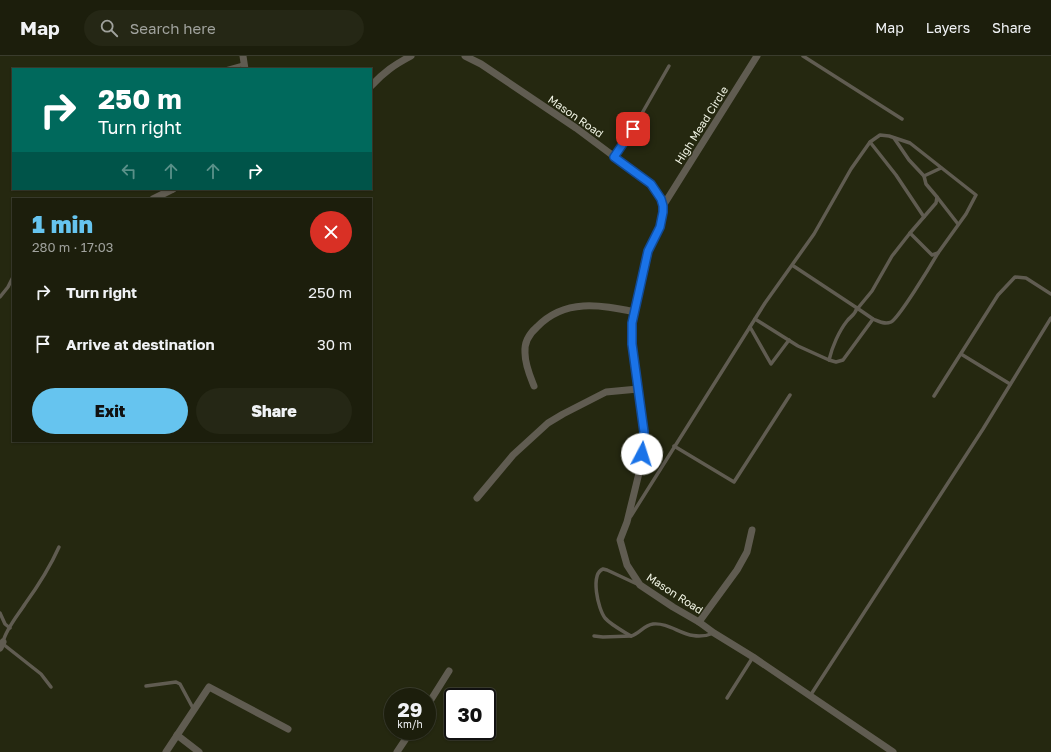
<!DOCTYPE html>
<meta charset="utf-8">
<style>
:root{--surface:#1c1e0c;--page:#252715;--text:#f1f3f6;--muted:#a0a29d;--line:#3a3c2d;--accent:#66c4ef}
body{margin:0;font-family:"Golos Text",sans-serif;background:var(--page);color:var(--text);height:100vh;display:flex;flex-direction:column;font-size:15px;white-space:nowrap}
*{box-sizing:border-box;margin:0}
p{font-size:13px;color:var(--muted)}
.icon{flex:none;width:22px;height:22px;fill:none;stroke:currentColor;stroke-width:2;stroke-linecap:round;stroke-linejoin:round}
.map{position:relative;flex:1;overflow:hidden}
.panel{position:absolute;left:12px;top:142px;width:360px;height:244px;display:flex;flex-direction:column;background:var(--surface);border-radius:0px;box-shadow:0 1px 3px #0004,0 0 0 1px var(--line)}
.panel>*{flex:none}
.banner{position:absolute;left:12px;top:12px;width:360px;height:122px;border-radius:0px;box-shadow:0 1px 3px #0004,0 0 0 1px var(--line);background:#00695c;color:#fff;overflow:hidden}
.speed{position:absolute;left:384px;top:632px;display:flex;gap:8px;font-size:20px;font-weight:700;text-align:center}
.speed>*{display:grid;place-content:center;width:52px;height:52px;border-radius:50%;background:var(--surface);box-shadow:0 1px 3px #0004,0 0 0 1px var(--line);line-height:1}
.speed small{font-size:10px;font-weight:400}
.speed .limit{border:2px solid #111;border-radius:6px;background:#fff;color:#111}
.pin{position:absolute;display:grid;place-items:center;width:34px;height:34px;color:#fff;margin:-17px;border-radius:8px;box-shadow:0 2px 6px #0006}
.me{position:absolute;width:44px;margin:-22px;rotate:5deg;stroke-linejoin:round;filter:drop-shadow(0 0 3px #0008)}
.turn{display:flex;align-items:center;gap:14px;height:84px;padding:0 20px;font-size:18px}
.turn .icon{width:52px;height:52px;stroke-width:2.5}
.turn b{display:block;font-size:28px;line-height:34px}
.lanes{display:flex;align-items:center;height:38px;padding:0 20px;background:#0003;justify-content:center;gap:20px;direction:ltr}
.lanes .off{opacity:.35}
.round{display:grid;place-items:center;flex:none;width:42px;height:42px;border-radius:21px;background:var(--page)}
.head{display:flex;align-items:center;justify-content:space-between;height:68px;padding:0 20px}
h1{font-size:24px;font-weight:800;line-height:30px;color:var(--accent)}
.primary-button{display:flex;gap:8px;margin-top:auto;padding:8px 20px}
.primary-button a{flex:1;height:46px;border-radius:24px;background:var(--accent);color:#111;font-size:16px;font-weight:800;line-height:46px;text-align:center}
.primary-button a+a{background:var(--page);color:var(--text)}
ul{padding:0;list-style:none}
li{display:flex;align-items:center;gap:12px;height:52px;padding:0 20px}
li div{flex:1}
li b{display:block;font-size:15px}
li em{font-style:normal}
header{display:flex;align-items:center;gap:24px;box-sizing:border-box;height:56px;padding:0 20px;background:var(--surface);border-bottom:1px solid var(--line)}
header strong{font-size:19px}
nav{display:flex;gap:22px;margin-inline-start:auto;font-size:14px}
.search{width:280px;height:36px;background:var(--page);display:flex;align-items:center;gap:10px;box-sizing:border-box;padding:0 14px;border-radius:22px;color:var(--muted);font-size:15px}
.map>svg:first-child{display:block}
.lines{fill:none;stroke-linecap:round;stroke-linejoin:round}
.service{stroke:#605c51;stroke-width:3.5}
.minor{stroke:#605c51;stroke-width:7}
.route-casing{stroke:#114b97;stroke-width:10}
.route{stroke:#1a73e8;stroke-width:7}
.labels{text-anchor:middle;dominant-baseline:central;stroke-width:3;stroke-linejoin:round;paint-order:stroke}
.street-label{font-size:11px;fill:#f1f4e5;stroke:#252810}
</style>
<header>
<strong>Map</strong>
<div class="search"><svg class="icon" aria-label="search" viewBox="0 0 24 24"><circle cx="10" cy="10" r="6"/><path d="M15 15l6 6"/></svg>Search here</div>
<nav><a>Map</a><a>Layers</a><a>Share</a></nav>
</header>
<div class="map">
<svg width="1051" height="696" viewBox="0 0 1051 696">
<rect width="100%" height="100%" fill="#252810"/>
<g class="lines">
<!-- service -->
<g class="service">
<polyline points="803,0 902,63"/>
<polyline points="226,13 244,8"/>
<polyline points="894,82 909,104 924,120 941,112"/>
<polyline points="870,86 896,119 924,161"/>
<polyline points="614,101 633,73 669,10"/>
<polyline points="937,141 958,168"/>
<polyline points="910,177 936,147 937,141 926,128 924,120"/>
<polyline points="0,241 8,231 13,221"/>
<path d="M857,252L873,263L843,304L836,306L829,304C832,291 839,275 847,265C851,260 855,259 857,252Z"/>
<polyline points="755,263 798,290 829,304"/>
<path d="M873,263C878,265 884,269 891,266C899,262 931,209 938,197"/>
<polyline points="750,271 771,308 789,284"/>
<polyline points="961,298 1010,328"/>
<polyline points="934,340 998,239 1015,221 1026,222 1051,238"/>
<polyline points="674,390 734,426 790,339"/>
<polyline points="631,460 765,247 814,178 851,113 870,86 880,79 889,80 910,87 976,139 966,158 938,197 932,199 910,177 892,200 872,235 858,252 857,252 792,209"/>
<polyline points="0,557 5,568 10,572"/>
<path d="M594,580L603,581L631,580C639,578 644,569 653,568C674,566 687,588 714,577"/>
<path d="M631,580C623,575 611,569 605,562C598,553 590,518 603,513L607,514L637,528"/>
<path d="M3,586C6,573 18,559 25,548C38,530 50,511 59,491"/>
<polyline points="3,588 41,618 51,631"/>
<polyline points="146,630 176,626 180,628 194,654"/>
<polyline points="810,640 983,373 1051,262"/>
<polyline points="727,642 753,601"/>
</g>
<!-- minor -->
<g class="minor">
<polyline points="243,0 245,13"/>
<polyline points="465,0 481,8 576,72 651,128 661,143 663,156 660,171 649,195 632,267 632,288 644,376 641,409 627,466 620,484 627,509 640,529 673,551 699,566 714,577 753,601 893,696"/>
<path d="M371,30C384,16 394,9 411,0"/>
<polyline points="153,143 173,133"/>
<polyline points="663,150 757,0"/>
<path d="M534,330C530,320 525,309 525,297C524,286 529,278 537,271C565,242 600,249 635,256"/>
<polyline points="477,442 513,399 548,367 563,358 606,336 638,333"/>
<polyline points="699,566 737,514 747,496 752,474"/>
<polyline points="0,592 3,586"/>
<polyline points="427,650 449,615"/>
<polyline points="177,679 199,696"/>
<polyline points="166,696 209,631 288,673"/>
<polyline points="397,696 411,675"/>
</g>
</g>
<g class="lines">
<!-- route casing -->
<g class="route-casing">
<polyline id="route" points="633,73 614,101 651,128 661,143 663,150 663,156 660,171 648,195 632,267 632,288 644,376 642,398"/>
</g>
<!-- route -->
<use href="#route" class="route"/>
</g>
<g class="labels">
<!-- street labels -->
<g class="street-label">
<text transform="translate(576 60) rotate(35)">Mason Road</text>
<text transform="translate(701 69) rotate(-58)">High Mead Circle</text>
<text transform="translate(675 537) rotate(33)">Mason Road</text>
</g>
</g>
</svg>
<div class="speed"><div>29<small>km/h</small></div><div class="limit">30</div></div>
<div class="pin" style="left:633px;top:73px;background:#d93025"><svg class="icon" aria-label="arrive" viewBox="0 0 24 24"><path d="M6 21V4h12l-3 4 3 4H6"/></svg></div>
<svg class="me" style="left:642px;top:398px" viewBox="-20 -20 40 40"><circle r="19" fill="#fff"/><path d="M0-13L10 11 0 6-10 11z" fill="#1a73e8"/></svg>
<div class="banner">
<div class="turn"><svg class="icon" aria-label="right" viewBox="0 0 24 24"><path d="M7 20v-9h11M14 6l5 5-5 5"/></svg><div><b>250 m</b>Turn right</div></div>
<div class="lanes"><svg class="icon off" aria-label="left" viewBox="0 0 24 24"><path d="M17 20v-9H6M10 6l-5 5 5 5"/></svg><svg class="icon off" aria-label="ahead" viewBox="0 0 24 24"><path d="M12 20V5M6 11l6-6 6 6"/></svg><svg class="icon off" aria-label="ahead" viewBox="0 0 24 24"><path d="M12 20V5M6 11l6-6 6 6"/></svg><svg class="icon" aria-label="right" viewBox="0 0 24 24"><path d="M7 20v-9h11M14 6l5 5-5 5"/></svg></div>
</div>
<section class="panel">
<div class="head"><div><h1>1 min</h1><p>280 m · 17:03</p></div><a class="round" style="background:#d93025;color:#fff"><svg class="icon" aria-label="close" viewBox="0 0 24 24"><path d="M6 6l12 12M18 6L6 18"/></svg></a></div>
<ul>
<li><svg class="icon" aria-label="right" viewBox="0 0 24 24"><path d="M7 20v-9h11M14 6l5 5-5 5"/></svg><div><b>Turn right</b></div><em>250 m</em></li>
<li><svg class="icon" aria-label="arrive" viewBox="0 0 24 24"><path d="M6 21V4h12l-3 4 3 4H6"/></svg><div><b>Arrive at destination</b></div><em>30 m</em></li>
</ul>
<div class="primary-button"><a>Exit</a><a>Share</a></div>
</section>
</div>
